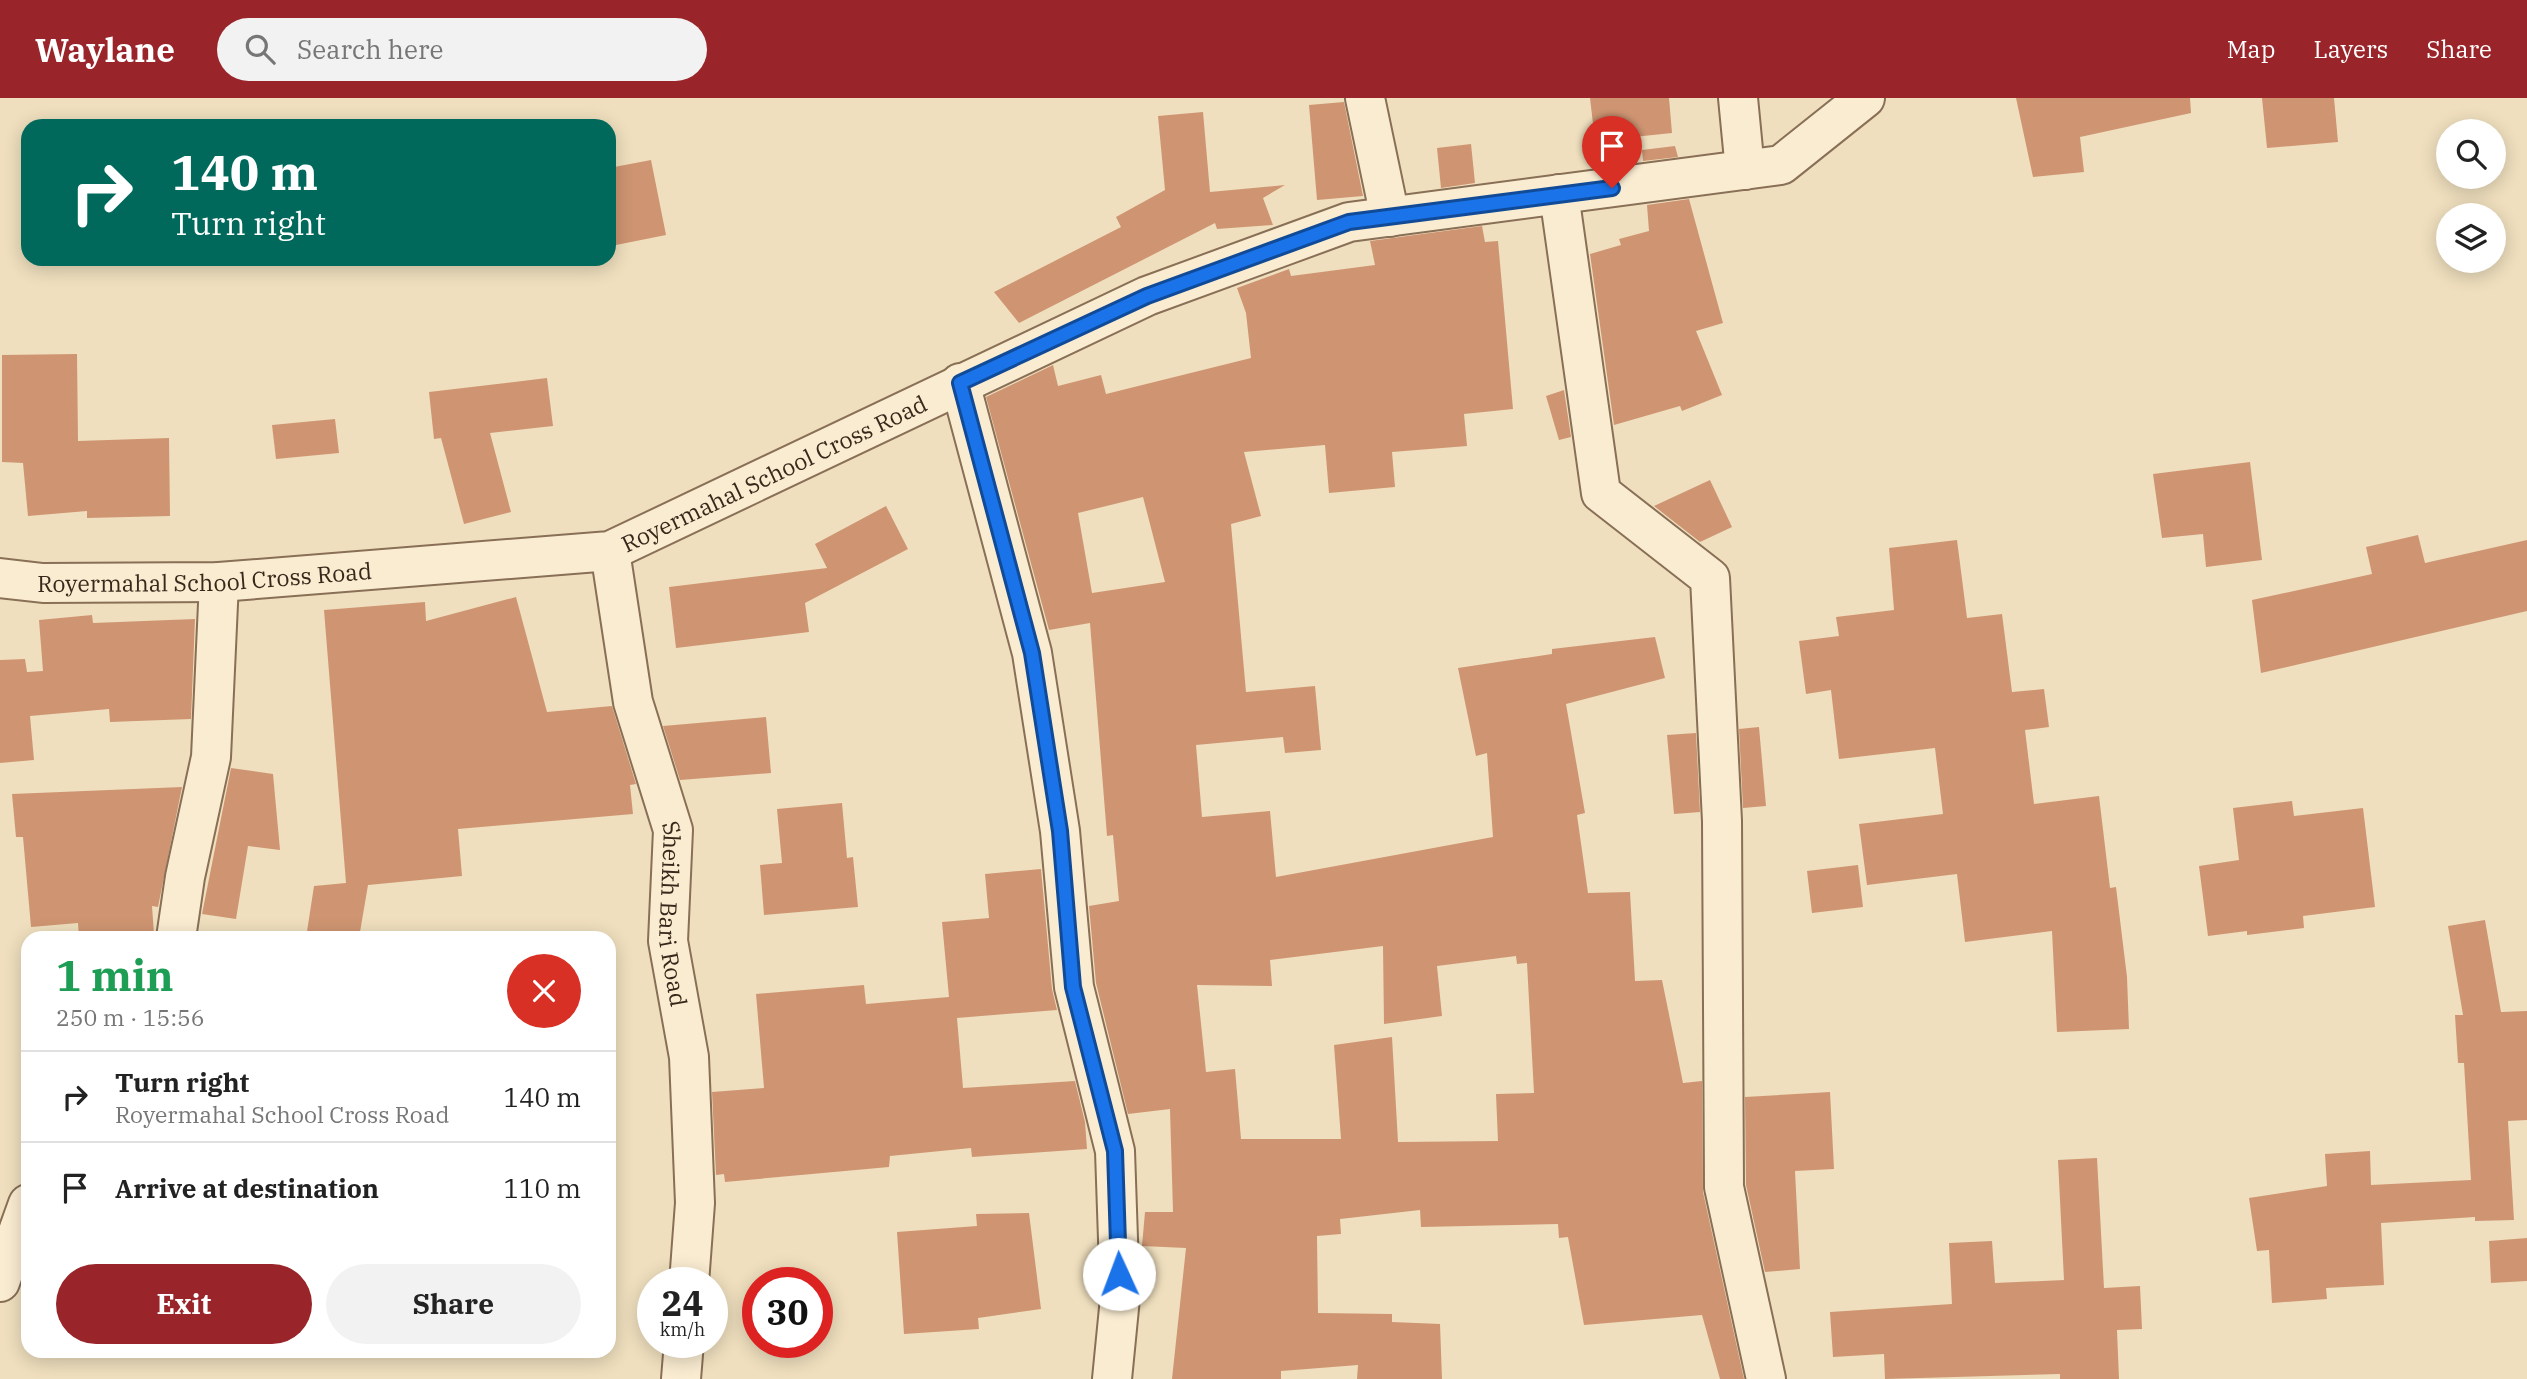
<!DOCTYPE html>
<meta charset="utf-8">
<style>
:root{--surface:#fff;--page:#f2f2f2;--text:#222;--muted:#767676;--line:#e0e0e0;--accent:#992429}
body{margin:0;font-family:"IBM Plex Serif",serif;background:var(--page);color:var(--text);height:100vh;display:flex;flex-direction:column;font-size:26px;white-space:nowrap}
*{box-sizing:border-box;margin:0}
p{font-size:23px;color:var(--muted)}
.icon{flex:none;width:38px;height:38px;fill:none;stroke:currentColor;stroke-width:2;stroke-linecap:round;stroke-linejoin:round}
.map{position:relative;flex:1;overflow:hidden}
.side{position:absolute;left:21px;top:833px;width:595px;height:427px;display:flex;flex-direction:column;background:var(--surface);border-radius:21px;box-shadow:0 4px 18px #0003}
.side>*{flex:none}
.banner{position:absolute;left:21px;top:21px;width:595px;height:147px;border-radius:21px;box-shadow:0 4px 18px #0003;background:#00695c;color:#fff;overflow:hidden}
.controls{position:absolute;left:2436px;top:21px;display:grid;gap:14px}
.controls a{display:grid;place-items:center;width:70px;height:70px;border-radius:50%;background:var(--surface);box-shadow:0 4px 18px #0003;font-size:35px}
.speed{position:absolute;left:637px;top:1169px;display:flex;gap:14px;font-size:35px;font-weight:700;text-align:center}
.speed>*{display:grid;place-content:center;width:91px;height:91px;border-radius:50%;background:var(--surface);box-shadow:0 4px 18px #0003;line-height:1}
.speed small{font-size:18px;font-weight:400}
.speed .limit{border:10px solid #d22;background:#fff;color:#111}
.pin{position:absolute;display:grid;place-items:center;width:60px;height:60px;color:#fff;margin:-72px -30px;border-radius:50% 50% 50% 0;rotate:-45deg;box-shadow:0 0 7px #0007}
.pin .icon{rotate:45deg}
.me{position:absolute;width:77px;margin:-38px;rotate:358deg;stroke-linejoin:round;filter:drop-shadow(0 0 5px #0008)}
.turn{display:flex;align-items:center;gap:24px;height:147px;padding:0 35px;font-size:32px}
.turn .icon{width:91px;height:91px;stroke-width:2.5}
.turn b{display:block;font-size:49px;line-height:60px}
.round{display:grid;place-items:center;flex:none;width:74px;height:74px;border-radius:37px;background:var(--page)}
.overview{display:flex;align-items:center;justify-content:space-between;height:119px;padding:0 35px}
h1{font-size:42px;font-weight:700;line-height:52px;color:#1e9e55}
.action{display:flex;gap:14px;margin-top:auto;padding:14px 35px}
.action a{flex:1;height:80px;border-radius:42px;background:var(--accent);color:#fff;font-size:28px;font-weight:700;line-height:80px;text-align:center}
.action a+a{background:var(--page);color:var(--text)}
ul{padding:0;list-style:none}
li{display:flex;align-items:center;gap:21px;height:91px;padding:0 35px;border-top:2px solid var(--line)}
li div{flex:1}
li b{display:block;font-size:26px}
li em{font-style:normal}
header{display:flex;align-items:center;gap:42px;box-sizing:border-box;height:98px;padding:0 35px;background:var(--accent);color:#fff}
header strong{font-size:33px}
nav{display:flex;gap:38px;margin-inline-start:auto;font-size:24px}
.search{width:490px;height:63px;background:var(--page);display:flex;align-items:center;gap:18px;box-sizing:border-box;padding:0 24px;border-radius:38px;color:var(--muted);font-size:26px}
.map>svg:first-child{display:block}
.building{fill:#cf9572;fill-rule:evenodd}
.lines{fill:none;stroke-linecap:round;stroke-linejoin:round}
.minor-casing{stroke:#886f56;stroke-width:42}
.minor{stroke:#faecd1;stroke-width:38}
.route-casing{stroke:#114b97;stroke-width:18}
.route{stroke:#1a73e8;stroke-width:12}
.labels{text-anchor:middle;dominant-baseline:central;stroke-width:7;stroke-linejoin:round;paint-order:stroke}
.street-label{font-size:23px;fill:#37281b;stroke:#f6e9cd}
</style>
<header>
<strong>Waylane</strong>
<div class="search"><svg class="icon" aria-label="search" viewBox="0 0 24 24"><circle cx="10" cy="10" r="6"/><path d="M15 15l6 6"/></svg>Search here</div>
<nav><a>Map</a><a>Layers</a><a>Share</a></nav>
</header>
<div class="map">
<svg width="2527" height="1281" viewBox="0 0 2527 1281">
<rect width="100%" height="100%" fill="#efdfbe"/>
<!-- building -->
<g class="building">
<polygon points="1590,0 1669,0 1672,35 1595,43"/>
<polygon points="2016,0 2190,0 2191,15 2080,39 2084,74 2033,79"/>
<polygon points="2262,0 2334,0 2338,44 2267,50"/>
<polygon points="1344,4 1363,98 1317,102 1309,7"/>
<polygon points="1203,14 1210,94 1285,87 1263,100 1273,127 1217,131 1215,125 1019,225 994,194 1121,129 1116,119 1165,92 1158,18"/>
<polygon points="1471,46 1475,85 1441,90 1437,50"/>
<polygon points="1675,48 1678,59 1643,63 1642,52"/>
<polygon points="651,62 666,137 616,147 609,112 609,70"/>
<polygon points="1689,101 1723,225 1696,233 1722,297 1682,313 1680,308 1614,327 1590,156 1621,147 1619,141 1649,133 1647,107"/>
<path d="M1482,128L1485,144L1498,143L1513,311L1464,316L1467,348L1392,354L1395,389L1329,395L1325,347L1244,354L1261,418L1231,426L1246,594L1315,588L1321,652L1285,655L1283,639L1196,647L1202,719L1270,713L1276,779L1493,739L1487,655L1476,658L1458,570L1552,556V551L1655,539L1665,580L1566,606L1585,715L1577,717L1588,795L1630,794L1635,883L1662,882L1683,985L1702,983L1703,1094L1744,1281H1720L1702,1217L1584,1227L1568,1139L1559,1140L1558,1126L1421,1129L1420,1112L1340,1121L1341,1136L1317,1138L1318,1215L1392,1216V1224L1440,1226L1442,1281H1357L1358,1267L1281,1273V1281H1172L1186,1150L1142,1148L1145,1114H1173L1170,1011L1128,1016L1096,885L1089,808L1119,803L1113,737L1107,738L1090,525L1049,532L986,299L1053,267L1058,288L1101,277L1106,296L1251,260L1246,215L1237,190L1289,171L1291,178L1375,167L1370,143ZM1143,399L1165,484L1092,495L1078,415ZM1383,848L1384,926L1442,918L1437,868L1516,858L1517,866L1527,865L1534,995L1496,996L1498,1043L1398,1044L1392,939L1334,947L1341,1041H1241L1235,971L1206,974L1197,887L1272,888L1270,862Z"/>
<polygon points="77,256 78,343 169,340 170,418 87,420 87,413 28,418 23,365 2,364 2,257"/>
<polygon points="547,280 553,328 490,335 511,414 464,426 441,340 434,341 429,294"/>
<polygon points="1564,292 1571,339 1559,342 1546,298"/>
<polygon points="335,321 339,355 276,361 272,327"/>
<polygon points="2250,364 2262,462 2206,469 2203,436 2162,440 2153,376"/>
<polygon points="1710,382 1732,429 1700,444 1654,408"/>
<polygon points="886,408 908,451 805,505 809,534 676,550 669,489 827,470 815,446"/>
<polygon points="2418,437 2425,465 2527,442 2527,513 2261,575 2252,502 2372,476 2366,449"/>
<polygon points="1957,442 1967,520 2002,516 2012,594 2044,591 2049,629 2025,632 2034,706 2099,698 2110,790 2116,789 2127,879 2129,931 2057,934 2052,833 1965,844 1957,776 1867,787 1859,726 1943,716 1935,650 1839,661 1831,592 1806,596 1799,543 1839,538 1836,519 1894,512 1889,450"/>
<polygon points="516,499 547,614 612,608 636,686 630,687 633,716 458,731 462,778 368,787 359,840 306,840 314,788 346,785 324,512 425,504 426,523"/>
<polygon points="92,517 93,525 195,521 191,621 110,624 109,611 30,618 34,662 0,665 0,562 25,561 27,574 43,573 39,522"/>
<polygon points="766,619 771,675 680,682 663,628"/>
<polygon points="1759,629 1766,708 1743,710 1739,631"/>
<polygon points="1696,635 1700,714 1674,716 1667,637"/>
<polygon points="231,670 273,676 280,752 248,748 236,821 202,816"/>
<polygon points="182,689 158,809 152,808 154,836 79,840 78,825 31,829 23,739 16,739 12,696"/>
<polygon points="2292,703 2294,718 2363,710 2375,809 2303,818 2304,830 2247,837 2247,833 2208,838 2199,768 2239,762 2233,710"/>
<polygon points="842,705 847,760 853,759 858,809 764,817 760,767 782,765 777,711"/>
<polygon points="1858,767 1863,809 1812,815 1807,773"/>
<polygon points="1041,771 1052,891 1057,912 957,920 963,990 1075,983 1085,1024 1087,1051 972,1059 971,1050 890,1058 889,1069 725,1084 724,1076 716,1077 712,994 764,990 756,896 864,887 866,906 949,899 942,824 989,820 985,776"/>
<polygon points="2485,822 2501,914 2527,913 2527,1022 2508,1023 2514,1122 2475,1123 2475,1119 2381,1125 2384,1187 2326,1190 2327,1201 2272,1205 2269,1152 2257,1153 2249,1100 2327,1088 2325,1056 2370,1053 2371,1087 2471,1082 2464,965 2458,965 2455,917 2463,917 2448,828"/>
<polygon points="1830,994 1834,1071 1795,1073 1800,1171 1765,1174 1746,1087 1745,999"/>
<polygon points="2097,1060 2104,1190 2140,1188 2142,1231 2117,1232 2119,1281 2060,1281 2060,1276 1885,1281 1884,1256 1833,1259 1830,1214 1952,1206 1949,1145 1992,1143 1995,1185 2064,1182 2058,1062"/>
<polygon points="1029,1115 1041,1211 978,1220 979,1231 904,1236 897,1134 977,1128 976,1116"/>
<polygon points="2527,1140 2527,1183 2491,1185 2489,1143"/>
</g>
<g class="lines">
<!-- minor casing -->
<g class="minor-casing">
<g id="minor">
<polyline points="1365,0 1390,119"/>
<polyline points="1738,0 1745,72"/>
<polyline points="1559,96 1601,395 1710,480 1722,723 1724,1089 1766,1281"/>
<polyline points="960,285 1032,555 1060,733 1074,889 1115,1053 1120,1200 1112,1281"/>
<path id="s1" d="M610,453L633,604L673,732L668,843L689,959L695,1105L689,1185"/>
<path id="s2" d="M0,480L43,485L219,484L610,453L1147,198L1349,124L1781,67L1865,0"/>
<polyline points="176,840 185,779 211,659 219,484"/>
<polyline points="0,1184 28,1106"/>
<polyline points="681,1281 684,1244"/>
</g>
</g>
<!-- minor -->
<use href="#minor" class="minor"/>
</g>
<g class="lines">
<!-- route casing -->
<g class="route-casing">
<polyline id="route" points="1119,1176 1115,1053 1073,889 1060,733 1032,555 960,285 1147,198 1349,124 1612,90"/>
</g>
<!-- route -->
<use href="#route" class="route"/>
</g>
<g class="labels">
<!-- street labels -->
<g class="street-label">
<text stroke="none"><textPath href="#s2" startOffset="793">Royermahal School Cross Road</textPath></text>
<text stroke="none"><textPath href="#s2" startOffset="205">Royermahal School Cross Road</textPath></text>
<text stroke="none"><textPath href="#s1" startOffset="371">Sheikh Bari Road</textPath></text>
</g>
</g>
</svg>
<div class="controls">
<a><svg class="icon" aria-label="search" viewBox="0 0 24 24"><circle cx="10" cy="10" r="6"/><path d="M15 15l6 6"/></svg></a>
<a><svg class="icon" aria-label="layers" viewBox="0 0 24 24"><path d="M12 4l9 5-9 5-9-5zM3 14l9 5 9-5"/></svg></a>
</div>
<div class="speed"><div>24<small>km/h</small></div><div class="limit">30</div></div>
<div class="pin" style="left:1612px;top:90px;background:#d93025"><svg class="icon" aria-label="arrive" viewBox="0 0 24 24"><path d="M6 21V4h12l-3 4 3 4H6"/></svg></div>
<svg class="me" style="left:1119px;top:1176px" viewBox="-20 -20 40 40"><circle r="19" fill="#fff"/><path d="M0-13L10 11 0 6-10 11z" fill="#1a73e8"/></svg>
<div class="banner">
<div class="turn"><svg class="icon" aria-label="right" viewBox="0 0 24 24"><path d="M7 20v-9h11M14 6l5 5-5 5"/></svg><div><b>140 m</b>Turn right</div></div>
</div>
<section class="side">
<div class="overview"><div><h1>1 min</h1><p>250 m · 15:56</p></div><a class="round" style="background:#d93025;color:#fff"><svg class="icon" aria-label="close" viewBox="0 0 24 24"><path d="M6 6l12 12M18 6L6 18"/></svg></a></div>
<ul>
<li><svg class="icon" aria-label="right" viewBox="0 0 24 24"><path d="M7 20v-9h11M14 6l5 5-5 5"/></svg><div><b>Turn right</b><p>Royermahal School Cross Road</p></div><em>140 m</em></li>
<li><svg class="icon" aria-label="arrive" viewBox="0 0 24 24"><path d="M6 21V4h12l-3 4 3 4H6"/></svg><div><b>Arrive at destination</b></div><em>110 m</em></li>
</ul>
<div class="action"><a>Exit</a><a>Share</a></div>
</section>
</div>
